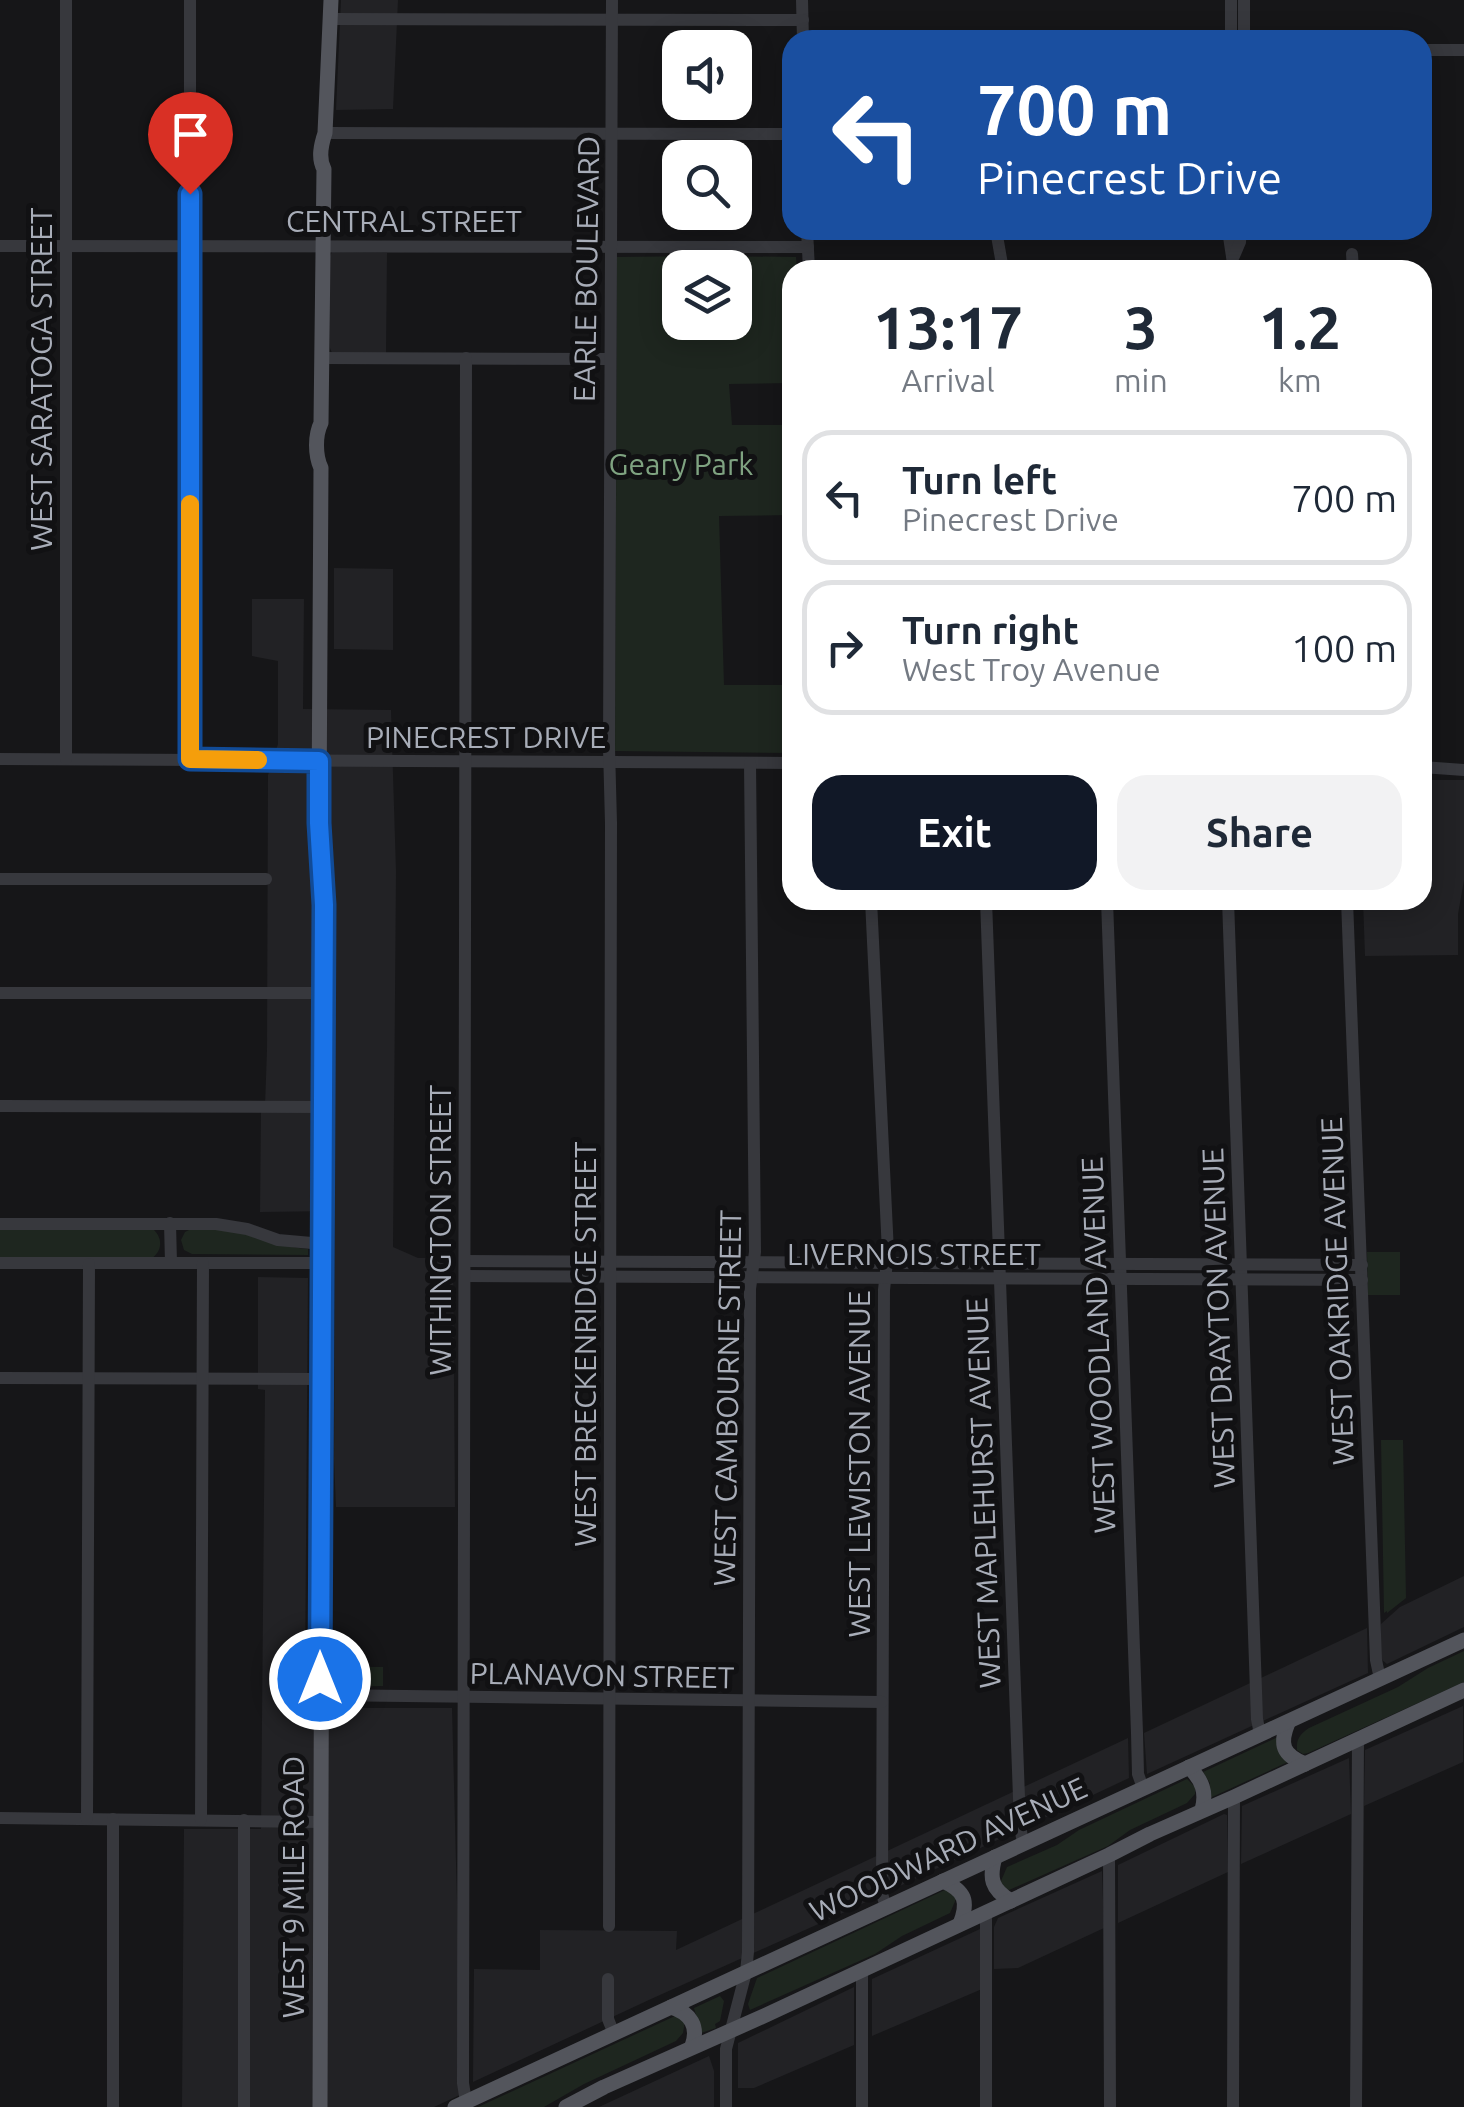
<!DOCTYPE html>
<style>
:root{--surface:#fff;--page:#f2f2f3;--text:#1f2937;--muted:#747a83;--line:#e0e1e3;--accent:#111827}
body{margin:0;font-family:Ubuntu,sans-serif;background:var(--page);color:var(--text);height:100vh;display:flex;flex-direction:column;font-size:38px;white-space:nowrap}
*{box-sizing:border-box;margin:0}
p{font-size:32px;color:var(--muted)}
.icon{flex:none;width:55px;height:55px;fill:none;stroke:currentColor;stroke-width:2;stroke-linecap:round;stroke-linejoin:round}
.map{position:relative;flex:1;overflow:hidden}
.details{position:absolute;left:782px;top:260px;width:650px;height:650px;display:flex;flex-direction:column;background:var(--surface);border-radius:30px;box-shadow:0 5px 25px #0003}
.details>*{flex:none}
.guide{position:absolute;left:782px;top:30px;width:650px;height:210px;border-radius:30px;box-shadow:0 5px 25px #0003;background:#1a4fa0;color:#fff;overflow:hidden}
.buttons{position:absolute;left:662px;top:30px;display:grid;gap:20px}
.buttons a{display:grid;place-items:center;width:90px;height:90px;border-radius:20px;background:var(--surface);box-shadow:0 5px 25px #0003;font-size:50px}
.pin{position:absolute;display:grid;place-items:center;width:85px;height:85px;color:#fff;margin:-102px -42px;border-radius:50% 50% 50% 0;rotate:-45deg;box-shadow:0 0 10px #0007}
.pin .icon{rotate:45deg}
.me{position:absolute;width:110px;margin:-55px;rotate:0deg;stroke-linejoin:round;filter:drop-shadow(0 0 8px #0008)}
.turn{display:flex;align-items:center;gap:35px;height:210px;padding:0 30px;font-size:45px}
.turn .icon{width:130px;height:130px;stroke-width:2.5}
.turn b{display:block;font-size:70px;line-height:85px}
.eta{display:flex;justify-content:space-evenly;align-items:center;height:170px;text-align:center}
.eta b{font-size:60px;font-weight:600;line-height:70px}
.cta{display:flex;gap:20px;margin-top:auto;padding:20px 30px}
.cta a{flex:1;height:115px;border-radius:30px;background:var(--accent);color:#fff;font-size:40px;font-weight:600;line-height:115px;text-align:center}
.cta a+a{background:var(--page);color:var(--text)}
ul{padding:0;list-style:none}
li{display:flex;align-items:center;gap:30px;height:135px;margin:0 20px 15px;padding:0 10px;border:5px solid var(--line);border-radius:30px}
li div{flex:1}
li b{display:block;font-size:38px}
li em{font-style:normal}
.map>svg:first-child{display:block}
.built{fill:#222225}
.green{fill:#1e261f;fill-rule:evenodd}
.lines{fill:none;stroke-linecap:round;stroke-linejoin:round}
.minor{stroke:#37383d;stroke-width:12}
.major{stroke:#53555c;stroke-width:15}
.route-casing{stroke:#114b97;stroke-width:25}
.route{stroke:#1a73e8;stroke-width:18}
.slow{stroke:#f59e0b;stroke-width:18}
.labels{text-anchor:middle;dominant-baseline:central;stroke-width:10;stroke-linejoin:round;paint-order:stroke}
.street-label{font-size:30px;fill:#a8adb8;stroke:#111113}
.park-label{font-size:30px;fill:#7fa381;stroke:#111113}
</style>
<div class="map">
<svg width="1464" height="2107" viewBox="0 0 1464 2107">
<rect width="100%" height="100%" fill="#161618"/>
<!-- built -->
<g class="built">
<polygon points="341,0 398,0 393,109 336,110"/>
<polygon points="332,252 387,253 386,353 332,353 330,348 329,258"/>
<polygon points="334,568 393,569 393,650 334,649"/>
<polygon points="252,599 304,599 303,709 391,710 396,871 393,1247 418,1258 453,1258 455,1507 336,1507 334,1459 335,1211 260,1212 261,1106 265,1106 267,1050 268,775 278,744 278,661 252,656"/>
<polygon points="1423,780 1464,780 1464,880 1458,914 1458,955 1365,956 1363,900 1422,900"/>
<polygon points="258,1277 308,1278 305,1681 331,1681 332,1708 452,1708 462,2094 434,2107 182,2107 184,1829 261,1829 265,1390 258,1389"/>
<polygon points="1464,1576 1464,1627 1387,1664 1381,1659 1381,1624 1400,1607"/>
<polygon points="1367,1628 1368,1673 1147,1774 1144,1733"/>
<polygon points="1463,1706 1463,1762 1364,1806 1365,1750"/>
<polygon points="1128,1738 1129,1778 834,1917 651,1999 473,2082 474,1969 540,1970 540,1930 677,1931 676,1950"/>
<polygon points="1349,1758 1351,1814 1241,1864 1242,1806"/>
<polygon points="1224,1814 1227,1815 1228,1872 1118,1923 1118,1865"/>
<polygon points="1102,1871 1104,1928 1018,1968 994,1969 994,1927 998,1918"/>
<polygon points="980,1929 982,1989 872,2036 872,1979"/>
<polygon points="854,1987 854,2045 754,2088 738,2088 738,2043"/>
<polygon points="709,2056 714,2071 714,2107 599,2107"/>
</g>
<!-- green -->
<g class="green">
<path d="M706,256L796,257L797,270H792V383L729,384L732,425H792V515L719,516L724,685H789L791,753L615,751L617,257ZM680,268H735V322H680Z"/>
<path d="M0,1228L154,1230C163,1239 162,1251 152,1258H0Z"/>
<path d="M191,1229C209,1229 225,1228 242,1233C267,1240 281,1247 308,1249V1255L192,1254L184,1250L181,1240L185,1232Z"/>
<polygon points="1367,1252 1400,1252 1400,1295 1368,1295"/>
<polygon points="1381,1440 1403,1440 1406,1598 1387,1613 1387,1611 1384,1613"/>
<path d="M1464,1651V1682L1308,1753L1303,1754L1297,1750C1296,1739 1300,1734 1309,1728L1398,1687L1428,1668Z"/>
<polygon points="336,1667 383,1667 383,1686 335,1687"/>
<polygon points="1280,1736 1288,1762 1210,1798 1210,1783 1203,1772"/>
<polygon points="1187,1779 1195,1787 1195,1794 1187,1803 1130,1830 1108,1846 1009,1890 1003,1889 1001,1881 1007,1867 1057,1845 1079,1830"/>
<polygon points="947,1889 956,1899 950,1913 902,1936 875,1954 750,2010 748,2004 757,1978"/>
<polygon points="720,1996 724,2001 720,2021 715,2024 716,2028 701,2033 694,2008"/>
<polygon points="675,2016 685,2021 683,2033 676,2041 584,2084 544,2107 478,2107"/>
</g>
<g class="lines">
<!-- minor -->
<g class="minor">
<polyline points="190,0 190,759"/>
<polyline points="802,0 803,40"/>
<polyline points="330,19 803,20"/>
<polyline points="1231,40 1231,0"/>
<polyline points="1244,40 1244,0"/>
<polyline points="1422,50 1464,50"/>
<polyline points="325,133 792,134"/>
<polyline points="807,230 809,270"/>
<polyline points="996,230 1003,270"/>
<polyline points="1228,230 1234,270"/>
<polyline points="0,246 808,247"/>
<polyline points="1352,254 1353,270"/>
<polyline points="1234,256 1240,242 1241,230"/>
<polyline points="321,358 610,359"/>
<polyline points="0,759 792,763"/>
<polyline points="66,759 66,0"/>
<polyline points="1422,767 1464,770"/>
<polyline points="0,879 266,879"/>
<polyline points="871,900 888,1252 884,1290 882,1894 886,1907"/>
<polyline points="986,900 1020,1825 1023,1844"/>
<polyline points="1107,900 1137,1733 1138,1774 1143,1788"/>
<polyline points="1228,900 1257,1719 1260,1734"/>
<polyline points="1347,900 1376,1660 1380,1679"/>
<polyline points="0,993 323,993"/>
<polyline points="0,1106 323,1107"/>
<polyline points="170,1223 171,1263"/>
<polyline points="0,1224 216,1224 247,1229 278,1240 323,1244"/>
<polyline points="465,1261 1362,1265"/>
<polyline points="0,1263 322,1263"/>
<polyline points="465,1276 1362,1280"/>
<polyline points="0,1378 322,1379"/>
<polyline points="321,1695 882,1702"/>
<polyline points="0,1818 321,1822"/>
<polyline points="87,1819 89,1264"/>
<polyline points="201,1820 203,1263"/>
<polyline points="1109,1855 1110,2107"/>
<polyline points="986,1912 986,2107"/>
<polyline points="609,1926 611,823 609,748 612,0"/>
<polyline points="608,1979 608,2019 614,2034"/>
<polyline points="466,2102 463,2083 466,358"/>
<polyline points="113,2107 113,1819"/>
<polyline points="244,2107 244,1820"/>
<polyline points="726,2107 726,2049 746,1972 748,1952 750,1289 755,1252 750,763"/>
<polyline points="862,2107 862,1970"/>
<polyline points="1233,2107 1234,1797"/>
<polyline points="1356,2107 1358,1739"/>
</g>
<!-- major -->
<g class="major">
<path d="M1288,1723C1279,1745 1283,1755 1305,1764"/>
<path d="M1189,1767C1202,1780 1207,1792 1202,1810"/>
<path d="M995,1857C989,1878 991,1889 1011,1901"/>
<path d="M943,1881C965,1891 969,1901 960,1924"/>
<path d="M671,2007C691,2013 699,2027 692,2046"/>
<path d="M320,2107L324,905L319,812L321,468C315,455 315,435 321,423L324,169C318,158 321,145 325,133L331,0"/>
<polyline points="455,2107 1464,1640"/>
<polyline points="566,2107 604,2087 766,2015 1109,1855 1150,1834 1234,1797 1464,1690"/>
</g>
</g>
<g class="lines">
<!-- route casing -->
<g class="route-casing">
<polyline id="route" points="190,194 190,759 319,761 319,823 324,905 320,1679"/>
</g>
<!-- route -->
<use href="#route" class="route"/>
<!-- slow -->
<polyline class="slow" points="190,504 190,759 258,760"/>
</g>
<g class="labels">
<!-- street labels -->
<g class="street-label">
<text x="404" y="221">CENTRAL STREET</text>
<text transform="translate(586 269) rotate(-89)">EARLE BOULEVARD</text>
<text transform="translate(41 379) rotate(-90)">WEST SARATOGA STREET</text>
<text x="486" y="737">PINECREST DRIVE</text>
<text transform="translate(440 1230) rotate(-90)">WITHINGTON STREET</text>
<text x="914" y="1254">LIVERNOIS STREET</text>
<text transform="translate(1337 1291) rotate(-92)">WEST OAKRIDGE AVENUE</text>
<text transform="translate(1218 1318) rotate(-92)">WEST DRAYTON AVENUE</text>
<text transform="translate(585 1344) rotate(-90)">WEST BRECKENRIDGE STREET</text>
<text transform="translate(1098 1345) rotate(-92)">WEST WOODLAND AVENUE</text>
<text transform="translate(727 1398) rotate(-89)">WEST CAMBOURNE STREET</text>
<text transform="translate(859 1464) rotate(-90)">WEST LEWISTON AVENUE</text>
<text transform="translate(983 1493) rotate(-92)">WEST MAPLEHURST AVENUE</text>
<text transform="translate(602 1675) rotate(1)">PLANAVON STREET</text>
<text transform="translate(948 1849) rotate(-25)">WOODWARD AVENUE</text>
<text transform="translate(293 1887) rotate(-90)">WEST 9 MILE ROAD</text>
</g>
<!-- park labels -->
<g class="park-label">
<text x="681" y="464">Geary Park</text>
</g>
</g>
</svg>
<div class="buttons">
<a><svg class="icon" aria-label="sound" viewBox="0 0 24 24"><path d="M4 9h4l5-4v14l-5-4H4zM17 9q2 3 0 6"/></svg></a>
<a><svg class="icon" aria-label="search" viewBox="0 0 24 24"><circle cx="10" cy="10" r="6"/><path d="M15 15l6 6"/></svg></a>
<a><svg class="icon" aria-label="layers" viewBox="0 0 24 24"><path d="M12 4l9 5-9 5-9-5zM3 14l9 5 9-5"/></svg></a>
</div>
<div class="pin" style="left:190px;top:194px;background:#d93025"><svg class="icon" aria-label="arrive" viewBox="0 0 24 24"><path d="M6 21V4h12l-3 4 3 4H6"/></svg></div>
<svg class="me" style="left:320px;top:1679px" viewBox="-20 -20 40 40"><circle r="17" fill="#1a73e8" stroke="#fff" stroke-width="3"/><path d="M0-11L8 9 0 5-8 9z" fill="#fff"/></svg>
<div class="guide">
<div class="turn"><svg class="icon" aria-label="left" viewBox="0 0 24 24"><path d="M17 20v-9H6M10 6l-5 5 5 5"/></svg><div><b>700 m</b>Pinecrest Drive</div></div>
</div>
<section class="details">
<div class="eta">
<div><b>13:17</b><p>Arrival</p></div>
<div><b>3</b><p>min</p></div>
<div><b>1.2</b><p>km</p></div>
</div>
<ul>
<li><svg class="icon" aria-label="left" viewBox="0 0 24 24"><path d="M17 20v-9H6M10 6l-5 5 5 5"/></svg><div><b>Turn left</b><p>Pinecrest Drive</p></div><em>700 m</em></li>
<li><svg class="icon" aria-label="right" viewBox="0 0 24 24"><path d="M7 20v-9h11M14 6l5 5-5 5"/></svg><div><b>Turn right</b><p>West Troy Avenue</p></div><em>100 m</em></li>
</ul>
<div class="cta"><a>Exit</a><a>Share</a></div>
</section>
</div>
